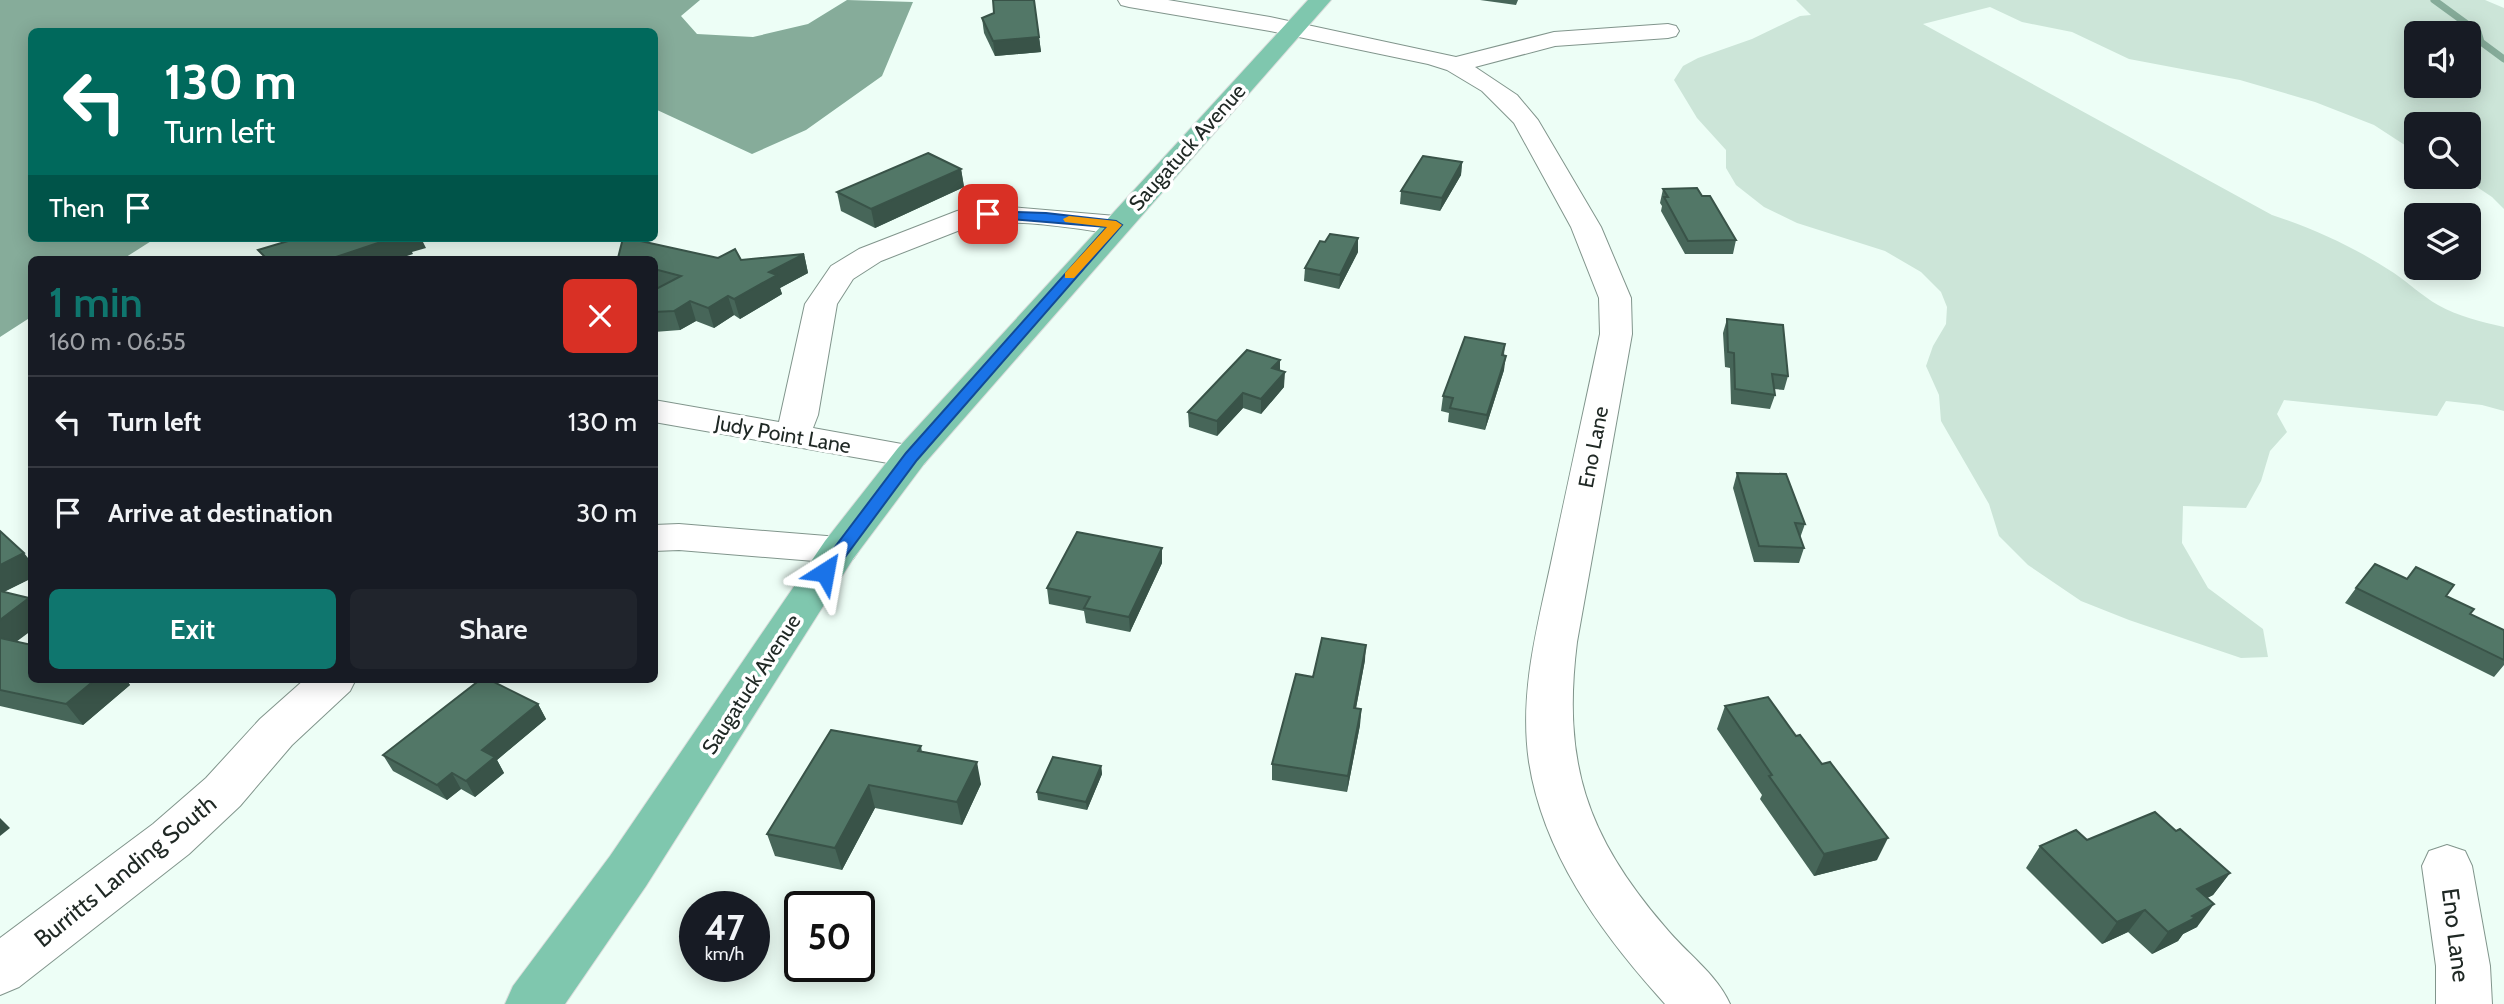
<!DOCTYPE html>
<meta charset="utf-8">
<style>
:root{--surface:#171b24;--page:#20242c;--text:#f1f3f6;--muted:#9ea1a6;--line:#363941;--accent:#0f766e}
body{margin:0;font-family:Cabin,sans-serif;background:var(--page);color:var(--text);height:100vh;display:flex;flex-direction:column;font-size:26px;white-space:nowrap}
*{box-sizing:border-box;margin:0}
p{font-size:23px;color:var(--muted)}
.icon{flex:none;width:38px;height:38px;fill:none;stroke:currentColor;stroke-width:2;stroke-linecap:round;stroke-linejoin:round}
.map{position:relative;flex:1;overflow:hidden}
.sheet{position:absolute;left:28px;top:256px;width:630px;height:427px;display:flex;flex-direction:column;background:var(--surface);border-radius:10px;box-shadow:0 4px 18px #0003}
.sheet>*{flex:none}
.hud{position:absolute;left:28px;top:28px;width:630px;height:214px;border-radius:10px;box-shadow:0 4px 18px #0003;background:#00695c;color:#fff;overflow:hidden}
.buttons{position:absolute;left:2404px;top:21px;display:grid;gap:14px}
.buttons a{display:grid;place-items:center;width:77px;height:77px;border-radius:10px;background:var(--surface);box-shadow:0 4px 18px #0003;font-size:35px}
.speed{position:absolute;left:679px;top:891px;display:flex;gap:14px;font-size:35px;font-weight:700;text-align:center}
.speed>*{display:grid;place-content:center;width:91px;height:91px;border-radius:50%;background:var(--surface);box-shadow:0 4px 18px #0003;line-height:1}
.speed small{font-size:18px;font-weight:400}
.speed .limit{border:4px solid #111;border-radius:10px;background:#fff;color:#111}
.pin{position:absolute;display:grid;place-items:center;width:60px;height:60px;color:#fff;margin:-30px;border-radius:14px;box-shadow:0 4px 10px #0006}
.me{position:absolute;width:77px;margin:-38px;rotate:34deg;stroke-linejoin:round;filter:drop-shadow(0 0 5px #0008)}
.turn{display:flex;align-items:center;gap:24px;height:147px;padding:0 21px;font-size:32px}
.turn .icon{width:91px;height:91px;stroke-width:2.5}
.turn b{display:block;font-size:49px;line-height:60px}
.then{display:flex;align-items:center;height:66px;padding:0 21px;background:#0003;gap:14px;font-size:26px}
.round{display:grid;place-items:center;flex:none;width:74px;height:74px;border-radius:10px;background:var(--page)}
.head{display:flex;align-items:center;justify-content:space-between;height:119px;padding:0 21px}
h1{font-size:42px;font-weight:600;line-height:52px;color:var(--accent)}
.button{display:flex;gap:14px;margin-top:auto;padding:14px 21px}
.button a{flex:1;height:80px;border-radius:10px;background:var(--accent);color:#fff;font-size:28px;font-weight:600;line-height:80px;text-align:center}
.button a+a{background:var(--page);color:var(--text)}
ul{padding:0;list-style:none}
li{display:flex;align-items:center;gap:21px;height:91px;padding:0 21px;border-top:2px solid var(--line)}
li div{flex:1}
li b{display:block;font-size:26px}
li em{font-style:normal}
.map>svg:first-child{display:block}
.green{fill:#cce5d8;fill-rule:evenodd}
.water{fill:#86ac9a}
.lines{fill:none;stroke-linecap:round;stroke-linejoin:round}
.stream{stroke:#86ac9a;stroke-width:7}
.minor-casing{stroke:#81958c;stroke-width:2}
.major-casing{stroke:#dbdddc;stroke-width:2}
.minor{fill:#fff;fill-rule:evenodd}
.major{fill:#7fc7ae;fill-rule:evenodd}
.wall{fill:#476659}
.shaded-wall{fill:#395348}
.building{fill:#527767;stroke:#395348;stroke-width:2}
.route{fill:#1a73e8;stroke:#114b97;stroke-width:2}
.slow{fill:#f59e0b}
.labels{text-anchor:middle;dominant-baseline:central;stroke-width:7;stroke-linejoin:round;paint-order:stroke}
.street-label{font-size:21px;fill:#202925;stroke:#fff}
.near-street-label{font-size:24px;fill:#202925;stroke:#fff}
</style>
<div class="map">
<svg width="2504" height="1004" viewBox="0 0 2504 1004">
<rect width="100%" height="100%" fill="#edfef6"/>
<!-- green -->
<path class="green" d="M1796,0H2485L2504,8V209L2492,197L2462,177H2469V124H2417V153L2374,125L2315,102L2240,80L2129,59L2072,32L2022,22L1990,7L1923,24L2272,215C2315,229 2356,248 2394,273C2409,283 2422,296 2438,305C2458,316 2481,322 2504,327V411L2482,405L2446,401L2437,416L2284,400L2277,414L2287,432L2270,451L2261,481L2246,508L2183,506L2182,543L2208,588L2263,629L2268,657L2241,658L2129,620L2081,601L2028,565L1999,536L1989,504L1941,421L1939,395L1926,366L1933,346L1946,324L1947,307L1941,292L1921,272L1885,251L1797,223L1764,207L1736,185L1726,168V150L1697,118L1674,80L1683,66L1698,58L1752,39L1800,16L1811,15ZM2417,33H2469V86H2417Z"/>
<!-- water -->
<polygon class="water" points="0,0 700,0 681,16 697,34 753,37 808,24 847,0 913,2 882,76 806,130 752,154 655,109 654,32 32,32 32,238 156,238 123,259 32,259 31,317 0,337"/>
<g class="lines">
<!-- stream -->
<polyline class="stream" points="2434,0 2478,32 2481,42 2504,59"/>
<!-- minor casing -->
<g class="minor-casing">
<g id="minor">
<path d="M1118,0H1168L1270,17L1456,57L1554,32L1668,24L1676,26L1679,31L1676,36L1668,38L1555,46L1475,67L1517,95L1538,120L1601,227L1631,298L1632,334L1577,642C1562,762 1586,835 1665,927C1686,953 1716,973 1730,1004H1665L1658,996C1599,930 1543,852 1529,762C1519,694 1537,628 1551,563C1567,486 1584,410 1600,334L1599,298L1571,227L1514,123L1482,91L1447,70L1428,64L1270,31L1129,7L1121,5Z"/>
<path d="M988,205L1116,216L1126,219L1131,225L1126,231L1116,234C1070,228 1019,218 973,225L881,261L853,279L837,304L818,415L813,428L924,448L929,456L924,464L911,467L654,422V400L779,422L805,304L831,266L859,249L957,211Z"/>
<polygon points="679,524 839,537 853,541 859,550 853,559 839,563 679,550 654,551 654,525"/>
<polygon points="305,679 356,679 350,691 292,745 240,806 189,854 19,987 0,995 0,938 153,824 206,778 260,719"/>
<polygon points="2447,845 2465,851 2472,866 2490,966 2492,1004 2436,1004 2436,966 2422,866 2429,851"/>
</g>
</g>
<!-- major casing -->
<g class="major-casing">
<polygon id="major" points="1308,0 1331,0 924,464 853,559 646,886 565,1004 505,1004 513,986 610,856 825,541 898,448"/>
</g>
<!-- minor -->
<use href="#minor" class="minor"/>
<!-- major -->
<use href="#major" class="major"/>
</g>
<!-- wall -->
<g class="wall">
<polygon points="1480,0 1518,0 1516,5"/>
<polygon points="982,18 1039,37 1041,52 995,56 984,33"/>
<polygon points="1462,162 1461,175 1440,211 1400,204 1401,191"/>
<polygon points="961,169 964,187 875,228 841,211 837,192"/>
<polygon points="1663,189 1702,196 1736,240 1733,254 1685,254 1661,211 1662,206 1660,203"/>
<polygon points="1358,252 1339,289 1304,281 1305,268"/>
<polygon points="804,254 808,273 780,288 782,294 740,319 734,315 714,328 696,321 680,330 654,332 654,290 659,288 654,286 654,259 618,258 718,258 741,260"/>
<polygon points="1727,319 1788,376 1784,390 1774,389 1775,395 1770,409 1731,404 1730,368 1725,367 1723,333"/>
<polygon points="1505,344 1504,355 1504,370 1485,430 1448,422 1449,413 1441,411 1443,396"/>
<polygon points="1280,371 1284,387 1261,414 1243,408 1217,436 1189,427 1188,412"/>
<polygon points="1737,473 1805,524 1800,538 1804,548 1799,563 1754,562 1733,488"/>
<polygon points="0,531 32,563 32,578 3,592 32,601 32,630 16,641 32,679 126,679 130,685 83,725 0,706"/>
<polygon points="1162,563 1130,632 1086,623 1084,611 1049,604 1047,588"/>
<polygon points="2356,588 2446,596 2470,614 2504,630 2504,665 2494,677 2345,603"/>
<polygon points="1365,660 1356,708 1361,709 1360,725 1347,792 1272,780 1272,764 1313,677"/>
<polygon points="538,704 546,719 497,760 504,773 475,797 461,789 447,800 393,771 383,755"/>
<polygon points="1725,706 1877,860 1814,876 1760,799 1762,795 1717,729"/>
<polygon points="921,746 922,752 981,784 962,825 875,808 842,870 775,856 767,834"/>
<polygon points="1101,766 1102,774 1087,810 1038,800 1037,792"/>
<polygon points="2176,831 2230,873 2213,895 2207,898 2197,927 2183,934 2178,941 2152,954 2128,932 2102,944 2026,868 2040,846"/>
</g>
<!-- shaded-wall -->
<g class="shaded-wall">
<polygon points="1039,37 1041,52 995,56 993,41"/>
<polygon points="1462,162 1461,175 1440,211 1442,198"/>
<polygon points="961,169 964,187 875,228 871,209"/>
<polygon points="393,238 421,238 426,248 412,252 413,254 398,259 330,259"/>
<polygon points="1358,238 1358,252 1339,289 1340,275"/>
<polygon points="804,254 808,273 780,288 782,294 740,319 734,299 769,272"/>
<polygon points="728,296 734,315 714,328 708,308"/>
<polygon points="690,301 696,321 680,330 674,311"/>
<polygon points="1506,356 1504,370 1485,430 1487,415"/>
<polygon points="1280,360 1280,374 1272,368"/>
<polygon points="1285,372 1284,387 1261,414 1261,399"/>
<polygon points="1243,393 1243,408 1217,436 1217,421"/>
<polygon points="1162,548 1162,563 1130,632 1129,617"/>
<polygon points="24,553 32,563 32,578 0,594 0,565"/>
<polygon points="29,598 32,601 32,630 0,654 0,620"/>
<polygon points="1366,645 1365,660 1353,724 1354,708"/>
<polygon points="96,679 126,679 130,685 83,725 66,704"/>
<polygon points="538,704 546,719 497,760 504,773 475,797 466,781 482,750"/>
<polygon points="1361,709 1360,725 1347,792 1348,776"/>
<polygon points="977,762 981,784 962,825 957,802"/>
<polygon points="1101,766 1102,774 1087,810 1086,802"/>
<polygon points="452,773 461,789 447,800 437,785"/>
<polygon points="869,785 875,808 842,870 835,848"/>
<polygon points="0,818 10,828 0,836"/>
<polygon points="1888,838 1877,860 1814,876 1824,854"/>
<polygon points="2230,873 2213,895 2180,912 2197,889"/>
<polygon points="2214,904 2197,927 2183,934 2178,941 2152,954 2168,932 2192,916"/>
<polygon points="2145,910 2128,932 2102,944 2117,922"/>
</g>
<!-- building -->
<g class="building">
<polygon points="993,0 1034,0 1039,37 993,41 982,18 994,13"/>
<polygon points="928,153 961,169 871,209 837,192"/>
<polygon points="1423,156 1462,162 1442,198 1401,191"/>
<polygon points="1697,188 1702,196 1710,196 1736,240 1688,241 1664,197 1668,197 1663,189"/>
<polygon points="1330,234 1358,238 1340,275 1305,268 1320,241 1325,242"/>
<polygon points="298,238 393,238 330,259 264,259 266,258 258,250"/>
<polygon points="623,238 627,238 718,258 735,249 741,260 804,254 769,272 777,275 734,299 728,296 708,308 690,301 674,311 654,312 654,290 681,276 654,269 654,259 618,258"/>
<polygon points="1727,319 1783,325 1788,376 1772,374 1775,395 1735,389 1734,353 1728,352"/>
<polygon points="1465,337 1505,344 1502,355 1506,356 1487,415 1450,408 1453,398 1443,396"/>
<polygon points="1247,350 1280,360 1272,368 1285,372 1261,399 1243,393 1217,421 1188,412"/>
<polygon points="1737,473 1786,474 1805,524 1795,523 1804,548 1759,546"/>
<polygon points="0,531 24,553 0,565"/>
<polygon points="1077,532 1162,548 1129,617 1084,608 1090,597 1047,588"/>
<polygon points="2375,564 2407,579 2416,567 2454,585 2446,596 2474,609 2470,614 2504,630 2504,660 2356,588"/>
<polygon points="0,591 29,598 0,620"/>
<polygon points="0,638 32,645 32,679 96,679 66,704 0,690"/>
<polygon points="1322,638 1366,645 1354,708 1361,709 1348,776 1272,764 1296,674 1313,677"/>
<polygon points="481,679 488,679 538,704 482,750 495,757 466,781 452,773 437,785 383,755"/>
<polygon points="1768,697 1796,736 1800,735 1822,764 1830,762 1888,838 1824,854 1769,776 1772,775 1725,706"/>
<polygon points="831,730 921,746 918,751 977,762 957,802 869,785 835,848 767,834"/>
<polygon points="1053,757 1101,766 1086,802 1037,792"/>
<polygon points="2155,812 2176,831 2180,829 2230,873 2197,889 2214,904 2192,916 2195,918 2168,932 2145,910 2117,922 2040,846 2076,830 2087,840"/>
</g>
<!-- route -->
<polygon class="route" points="988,211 1046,213 1116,221 1122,225 917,460 831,576 819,576 817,572 819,568 906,453 1107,227 984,217 982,214"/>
<!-- slow -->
<polygon class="slow" points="1069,216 1116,221 1122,225 1074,278 1065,278 1065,273 1107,227 1065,222 1063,219"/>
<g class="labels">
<!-- street labels -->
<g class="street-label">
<text transform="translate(1187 147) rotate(-48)">Saugatuck Avenue</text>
<text transform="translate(783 434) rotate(10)">Judy Point Lane</text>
<text transform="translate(1593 447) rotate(-79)">Eno Lane</text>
<text transform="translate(751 684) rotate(-57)">Saugatuck Avenue</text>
</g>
<!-- near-street labels -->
<g class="near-street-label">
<text transform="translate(125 871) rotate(-39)">Burritts Landing South</text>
<text transform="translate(2456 935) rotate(83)">Eno Lane</text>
</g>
</g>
</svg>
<div class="buttons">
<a><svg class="icon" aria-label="sound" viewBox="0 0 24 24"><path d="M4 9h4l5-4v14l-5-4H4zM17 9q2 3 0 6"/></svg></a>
<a><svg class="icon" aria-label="search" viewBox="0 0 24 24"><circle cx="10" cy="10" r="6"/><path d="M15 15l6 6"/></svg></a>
<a><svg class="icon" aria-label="layers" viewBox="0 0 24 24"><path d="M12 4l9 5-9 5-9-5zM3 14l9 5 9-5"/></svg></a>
</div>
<div class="speed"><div>47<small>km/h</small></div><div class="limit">50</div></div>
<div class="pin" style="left:988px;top:214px;background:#d93025"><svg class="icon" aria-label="arrive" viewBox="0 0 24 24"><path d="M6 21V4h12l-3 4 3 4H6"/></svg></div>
<svg class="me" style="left:825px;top:572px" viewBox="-20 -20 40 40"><path d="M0-17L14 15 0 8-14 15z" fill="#1a73e8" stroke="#fff" stroke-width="4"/></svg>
<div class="hud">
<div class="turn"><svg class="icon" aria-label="left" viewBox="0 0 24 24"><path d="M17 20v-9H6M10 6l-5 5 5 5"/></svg><div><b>130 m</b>Turn left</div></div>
<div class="then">Then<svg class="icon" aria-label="arrive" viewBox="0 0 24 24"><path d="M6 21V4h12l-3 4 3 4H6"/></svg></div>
</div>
<section class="sheet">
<div class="head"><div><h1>1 min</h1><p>160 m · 06:55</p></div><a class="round" style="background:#d93025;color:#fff"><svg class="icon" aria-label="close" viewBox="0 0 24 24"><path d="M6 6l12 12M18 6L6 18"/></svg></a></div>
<ul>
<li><svg class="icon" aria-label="left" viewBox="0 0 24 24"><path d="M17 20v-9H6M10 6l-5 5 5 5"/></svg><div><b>Turn left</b></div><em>130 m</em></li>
<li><svg class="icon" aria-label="arrive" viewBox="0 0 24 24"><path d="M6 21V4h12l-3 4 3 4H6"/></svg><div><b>Arrive at destination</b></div><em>30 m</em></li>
</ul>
<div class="button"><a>Exit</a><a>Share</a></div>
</section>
</div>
